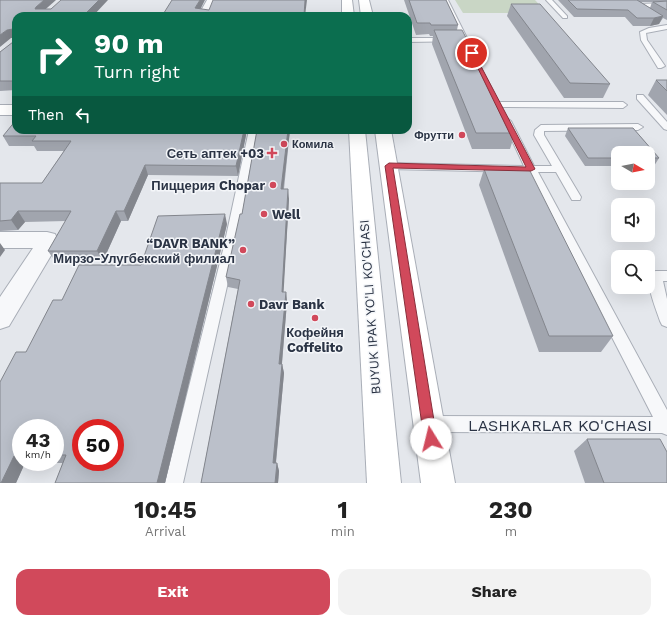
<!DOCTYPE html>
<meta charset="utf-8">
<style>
:root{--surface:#fff;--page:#f2f2f2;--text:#222;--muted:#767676;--accent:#d1495b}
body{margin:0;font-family:"Work Sans",sans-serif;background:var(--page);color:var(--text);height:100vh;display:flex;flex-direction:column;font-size:15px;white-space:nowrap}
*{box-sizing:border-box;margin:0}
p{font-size:13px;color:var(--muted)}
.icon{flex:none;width:22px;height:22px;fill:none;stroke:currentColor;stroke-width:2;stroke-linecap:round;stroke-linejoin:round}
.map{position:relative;height:483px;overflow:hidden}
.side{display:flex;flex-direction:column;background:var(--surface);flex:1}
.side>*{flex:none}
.guide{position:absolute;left:12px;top:12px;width:400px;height:122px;border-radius:12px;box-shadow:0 4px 16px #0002;background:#0b6e4f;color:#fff;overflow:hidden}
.needle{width:26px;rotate:100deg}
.buttons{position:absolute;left:611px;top:146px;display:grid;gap:8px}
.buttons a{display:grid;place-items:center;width:44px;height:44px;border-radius:8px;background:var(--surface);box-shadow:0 4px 16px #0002;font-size:20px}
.speed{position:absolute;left:12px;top:419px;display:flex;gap:8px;font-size:20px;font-weight:700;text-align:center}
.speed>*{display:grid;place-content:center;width:52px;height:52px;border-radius:50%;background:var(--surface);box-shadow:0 4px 16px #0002;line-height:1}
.speed small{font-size:10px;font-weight:400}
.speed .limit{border:6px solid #d22;background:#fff;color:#111}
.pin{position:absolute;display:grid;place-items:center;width:34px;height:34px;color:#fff;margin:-17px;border:2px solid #fff;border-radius:50%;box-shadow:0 1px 4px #0007}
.me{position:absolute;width:44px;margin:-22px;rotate:351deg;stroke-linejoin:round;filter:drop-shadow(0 0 3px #0008)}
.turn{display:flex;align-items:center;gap:14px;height:84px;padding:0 16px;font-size:18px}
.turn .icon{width:52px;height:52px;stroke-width:2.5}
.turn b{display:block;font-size:28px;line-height:34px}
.then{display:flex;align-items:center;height:38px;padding:0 16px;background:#0003;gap:8px;font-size:15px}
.eta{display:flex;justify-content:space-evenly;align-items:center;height:68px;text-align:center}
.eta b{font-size:24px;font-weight:700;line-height:28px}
.cta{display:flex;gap:8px;margin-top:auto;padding:8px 16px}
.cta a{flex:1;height:46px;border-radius:12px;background:var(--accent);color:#fff;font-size:16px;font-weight:700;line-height:46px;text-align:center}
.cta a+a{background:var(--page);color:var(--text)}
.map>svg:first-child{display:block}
.green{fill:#c9d6c5}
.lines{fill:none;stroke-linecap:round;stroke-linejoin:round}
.lane-casing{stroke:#a9aeb7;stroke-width:2}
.street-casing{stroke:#a9aeb7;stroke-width:2}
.secondary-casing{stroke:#a9aeb7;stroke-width:2}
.lane{fill:#f7f8fa;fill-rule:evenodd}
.street{fill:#f7f8fa;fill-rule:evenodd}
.secondary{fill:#fff;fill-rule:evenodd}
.wall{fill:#a1a5ae;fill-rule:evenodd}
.shaded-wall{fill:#83868d}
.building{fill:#bbc0ca;stroke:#83868d;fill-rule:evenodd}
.route{fill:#d1495b;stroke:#882f3b}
.poi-dot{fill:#d1495b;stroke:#f4f6f9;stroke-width:1.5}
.labels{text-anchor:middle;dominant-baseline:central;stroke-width:3;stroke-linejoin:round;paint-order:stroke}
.far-poi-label{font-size:11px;font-weight:bold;fill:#2b3445;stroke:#f4f6f9;text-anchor:end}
.poi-label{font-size:13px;font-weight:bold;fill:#2b3445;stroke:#f4f6f9;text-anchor:end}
.street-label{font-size:13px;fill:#2b3445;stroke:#f4f6f9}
.near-street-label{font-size:16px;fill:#2b3445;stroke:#f4f6f9}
</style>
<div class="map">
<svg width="667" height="483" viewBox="0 0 667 483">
<rect width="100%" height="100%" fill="#e4e7ec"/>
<!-- green -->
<polygon class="green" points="455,0 535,0 547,13 463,13"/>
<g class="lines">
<!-- lane casing -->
<g class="lane-casing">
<g id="lane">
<polygon points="442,0 448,0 468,40 467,41 408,42 408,38 461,38"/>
<polygon points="546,0 552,0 567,16 567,18 563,18"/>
<polygon points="667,3 667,7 638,8 635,6 638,4"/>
<polygon points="667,25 667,29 646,33 647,40 665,66 661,68 658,68 641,40 640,32 649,28"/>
<polygon points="637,95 643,95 667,122 667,130 664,129 637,99"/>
<polygon points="498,102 623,102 627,105 623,108 495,107 495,103"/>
<polygon points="507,118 511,121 534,166 552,166 534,135 535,130 541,125 638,124 643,127 638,130 544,131 544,135 581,197 580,200 572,200 556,172 538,172 667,410 667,435 662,433 428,432 422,430 420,424 422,418 428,416 653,417 527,172 389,169 384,166 389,163 524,166 503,121"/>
<polygon points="249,130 259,130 236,246 183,483 165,483 224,246"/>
<path d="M656,271H667V281H663L667,299V327L662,325L660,321C656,308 645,285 651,272Z"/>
</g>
</g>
<!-- street casing -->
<g class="street-casing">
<g id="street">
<polygon points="207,0 217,0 210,16 198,16"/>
<polygon points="0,232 47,232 55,234 59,242 9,326 0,329 0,297 33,248 0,248"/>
</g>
</g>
<!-- secondary casing -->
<g class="secondary-casing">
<g id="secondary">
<polygon points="342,0 352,0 354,16 342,16"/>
<polygon points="359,0 369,0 373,16 361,16"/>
<rect x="0" y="105" width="16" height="10"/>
<polygon points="349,130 365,130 401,483 367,483"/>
<polygon points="375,130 391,130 455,483 421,483"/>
</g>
</g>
<!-- lane -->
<use href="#lane" class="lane"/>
<!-- street -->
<use href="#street" class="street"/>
<!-- secondary -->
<use href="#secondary" class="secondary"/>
</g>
<!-- wall -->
<g class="wall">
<polygon points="0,0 46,9 51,9 108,0 16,16 16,90 0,91 0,52 13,42 13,38 11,38"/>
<polygon points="404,0 446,0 458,25 457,30 515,133 510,149 472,149 432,44 433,36 430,36 429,34 416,35"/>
<path d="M558,0H667V20L663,18L659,24L650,26H633L625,17H574ZM641,2H652L650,8Z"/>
<polygon points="511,4 610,84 603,98 564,98 507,16"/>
<polygon points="656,80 667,80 667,115 648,95"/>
<polygon points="568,128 633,128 659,158 654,166 648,166 648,153 618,153 618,166 585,166 565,136"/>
<polygon points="247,130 238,176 148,175 128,221 121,221 103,261 55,261 48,251 66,221 25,222 18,230 0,231 0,183 42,183 64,151 37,151 34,146 9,146 3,136"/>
<polygon points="257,130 290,130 284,189 289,199 283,292 286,292 287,302 282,364 284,373 276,463 277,463 279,471 278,483 201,483 238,289 228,287 226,277 242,214"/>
<polygon points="484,169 613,336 601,352 539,352 479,185"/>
<path d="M227,224L165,483H55L63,463H25L16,483H0L26,352L62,300L141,265ZM21,428H55V462H21Z"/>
<polygon points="587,439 667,483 585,483 574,451"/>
</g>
<!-- shaded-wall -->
<g class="shaded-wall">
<polygon points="44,0 56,0 39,15 35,9 36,7"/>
<polygon points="99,0 108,0 93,16 83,16"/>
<polygon points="200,0 205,0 197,16 195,8"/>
<polygon points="305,0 307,0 305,16 304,16"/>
<polygon points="663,16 659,24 650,26 654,18"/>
<polygon points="13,29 16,37 11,38 0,47 0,35 7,30"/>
<polygon points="244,130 247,130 238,176 236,166"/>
<polygon points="288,130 290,130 282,199 281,189"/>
<polygon points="145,165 148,175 128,221 124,211"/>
<polygon points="288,189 289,199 283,302 282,292"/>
<polygon points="18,211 25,222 18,230 11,220"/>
<polygon points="116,211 121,221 103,261 97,251"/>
<polygon points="225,214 227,224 165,483 157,483"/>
<polygon points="0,243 5,250 0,257"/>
<polygon points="286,292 287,302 281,373 279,364"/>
<polygon points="282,364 284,373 275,471 273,463"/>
<polygon points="14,456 21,461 21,462 23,462 25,463 16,483 1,483"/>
<polygon points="277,463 279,471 278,483 275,483"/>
</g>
<!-- building -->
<g class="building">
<polygon points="0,0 44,0 36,7 35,9 51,9 61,0 99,0 83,16 16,16 16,81 0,81 0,52 13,42 13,29 7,30 0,35"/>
<polygon points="172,0 200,0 195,8 209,10 213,0 305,0 304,16 162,16"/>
<polygon points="409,0 446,0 458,25 431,25 430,23 417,23"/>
<polygon points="568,0 637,0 663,16 654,18 637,18 628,10 577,9"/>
<polygon points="667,1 667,10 653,2"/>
<polygon points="511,4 540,4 610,84 570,83"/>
<polygon points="434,30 462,30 515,133 476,133"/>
<polygon points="656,80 667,80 667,91"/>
<polygon points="16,120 16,130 244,130 236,166 145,165 124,211 116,211 97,251 48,251 71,211 18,211 11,220 0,221 0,183 42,183 71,141 32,141 36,136 3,136"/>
<polygon points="568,128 633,128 659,158 648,158 648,153 618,153 618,158 588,158"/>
<polygon points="257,130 288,130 281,189 288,189 282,292 286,292 279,364 282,364 273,463 277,463 275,483 201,483 240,280 226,277 240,214 242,214"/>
<polygon points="484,169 529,169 613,336 549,336"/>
<path d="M225,214L157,483H55L66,455H55V428H21V456H14L1,483H0V382L16,352H26L53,300H62L79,265H141L158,216ZM81,428H115V462H81Z"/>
<polygon points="587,439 660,439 667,452 667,483 604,483"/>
</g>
<!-- route -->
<polygon class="route" points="470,52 474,53 535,169 531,171 393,168 437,439 435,444 431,446 426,444 424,439 385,166 389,163 526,167"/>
<!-- markers -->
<g class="poi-dot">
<circle cx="462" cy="135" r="4"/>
<circle cx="284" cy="144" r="4"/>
<path d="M270 147h4v4h4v4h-4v4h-4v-4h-4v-4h4z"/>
<circle cx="273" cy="185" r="4"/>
<circle cx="264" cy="214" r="4"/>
<circle cx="243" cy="250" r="4"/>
<circle cx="251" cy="304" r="4"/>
<circle cx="315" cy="318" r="4"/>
</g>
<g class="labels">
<!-- far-poi labels -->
<g class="far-poi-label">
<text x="454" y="135">Фрутти</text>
<text x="292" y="144" text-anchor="start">Комила</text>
</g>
<!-- poi labels -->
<g class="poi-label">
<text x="264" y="153">Сеть аптек +03</text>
<text x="265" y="185">Пиццерия Chopar</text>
<text x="272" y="214" text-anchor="start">Well</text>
<text x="235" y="243">“DAVR BANK”<tspan x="235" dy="15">Мирзо-Улугбекский филиал</tspan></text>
<text x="259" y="304" text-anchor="start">Davr Bank</text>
<text x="315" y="332" text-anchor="middle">Кофейня<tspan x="315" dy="15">Coffelito</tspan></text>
</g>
<!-- street labels -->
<g class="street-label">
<text transform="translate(370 307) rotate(-94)">BUYUK IPAK YO'LI KO'CHASI</text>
</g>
<!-- near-street labels -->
<g class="near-street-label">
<text x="560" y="425">LASHKARLAR KO'CHASI</text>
</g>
</g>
</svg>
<div class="buttons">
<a><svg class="needle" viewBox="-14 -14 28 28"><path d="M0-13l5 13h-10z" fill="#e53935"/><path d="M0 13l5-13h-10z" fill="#767676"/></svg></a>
<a><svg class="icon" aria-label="sound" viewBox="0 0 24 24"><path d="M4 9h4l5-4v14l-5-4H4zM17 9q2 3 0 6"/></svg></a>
<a><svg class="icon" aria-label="search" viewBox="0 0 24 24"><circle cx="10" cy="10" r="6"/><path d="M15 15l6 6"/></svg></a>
</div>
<div class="speed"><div>43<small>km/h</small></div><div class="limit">50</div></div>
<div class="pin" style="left:472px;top:53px;background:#d93025"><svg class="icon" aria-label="arrive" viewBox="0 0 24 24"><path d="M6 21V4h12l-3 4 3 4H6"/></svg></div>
<svg class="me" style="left:431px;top:439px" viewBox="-20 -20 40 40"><circle r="19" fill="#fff"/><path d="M0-13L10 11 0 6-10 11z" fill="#d1495b"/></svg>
<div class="guide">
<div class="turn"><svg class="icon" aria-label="right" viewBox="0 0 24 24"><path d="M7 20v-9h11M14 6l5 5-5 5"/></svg><div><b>90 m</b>Turn right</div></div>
<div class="then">Then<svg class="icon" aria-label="left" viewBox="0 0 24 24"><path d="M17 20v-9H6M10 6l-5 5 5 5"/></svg></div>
</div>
</div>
<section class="side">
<div class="eta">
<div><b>10:45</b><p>Arrival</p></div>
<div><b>1</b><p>min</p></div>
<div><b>230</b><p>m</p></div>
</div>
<div class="cta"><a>Exit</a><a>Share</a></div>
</section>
